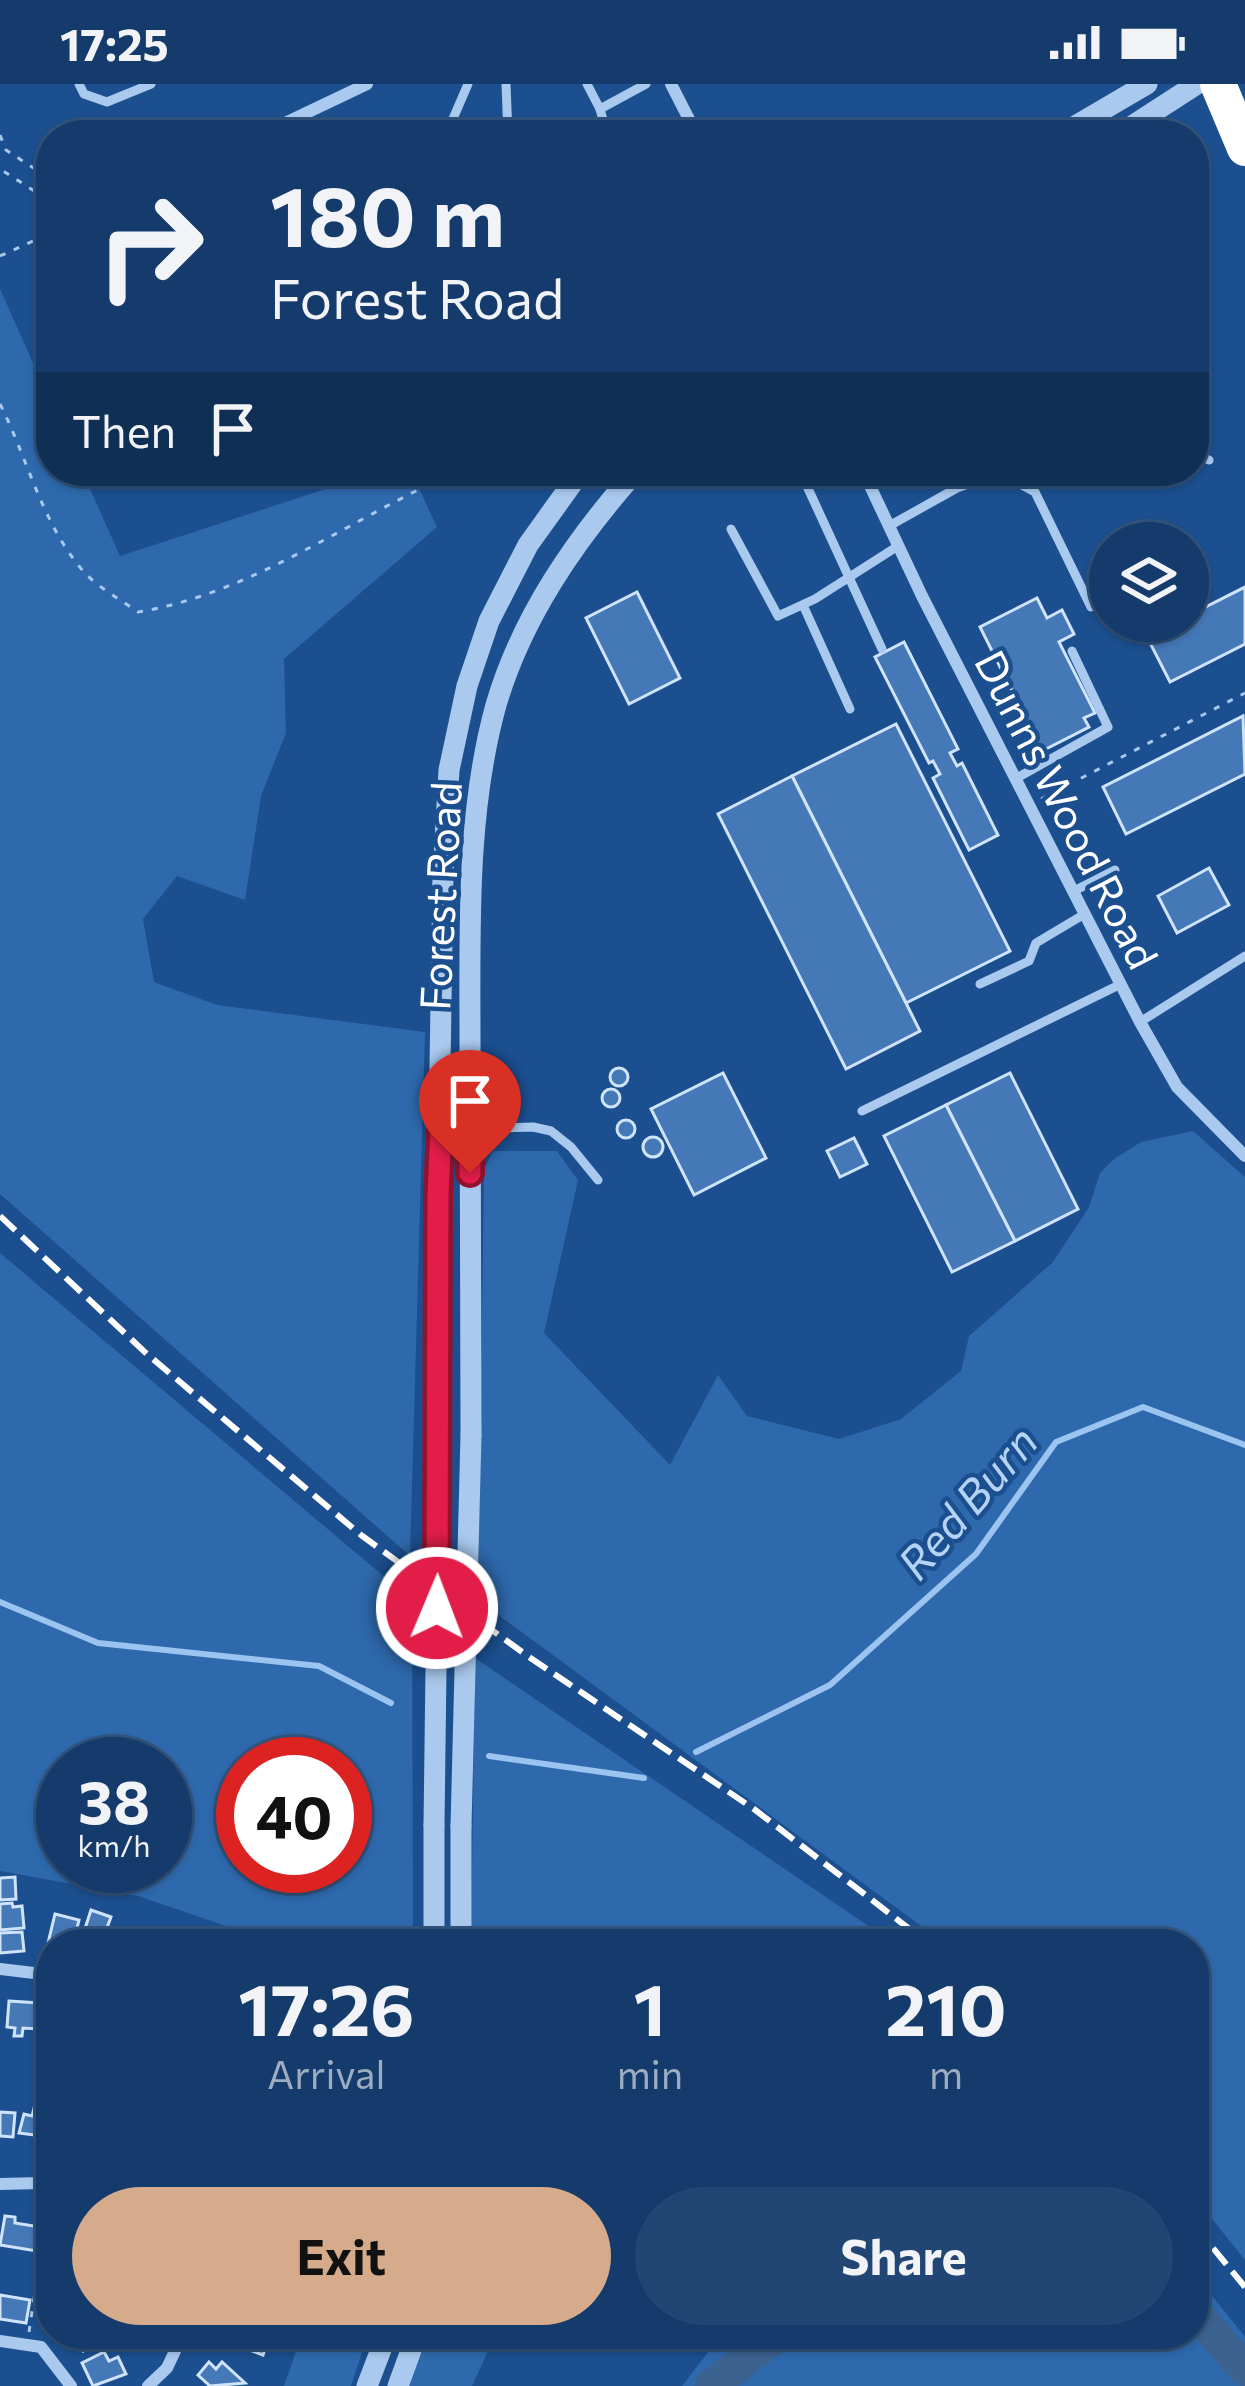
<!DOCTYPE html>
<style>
:root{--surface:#143b6b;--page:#214673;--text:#f1f3f6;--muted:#9dadc1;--line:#33557e;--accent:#d6ab8b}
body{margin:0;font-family:Commissioner,sans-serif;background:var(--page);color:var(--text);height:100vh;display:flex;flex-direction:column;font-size:45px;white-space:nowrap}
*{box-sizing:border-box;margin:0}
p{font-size:39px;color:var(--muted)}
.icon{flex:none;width:66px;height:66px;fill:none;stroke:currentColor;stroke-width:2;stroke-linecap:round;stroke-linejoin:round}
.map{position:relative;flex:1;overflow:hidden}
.side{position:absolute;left:36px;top:1845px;width:1173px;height:420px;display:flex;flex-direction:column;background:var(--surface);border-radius:48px;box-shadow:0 3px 9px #0004,0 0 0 3px var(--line)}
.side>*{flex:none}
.guide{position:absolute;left:36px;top:36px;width:1173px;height:366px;border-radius:48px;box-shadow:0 3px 9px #0004,0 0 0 3px var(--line);background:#143b6b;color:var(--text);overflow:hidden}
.fabs{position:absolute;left:1089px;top:438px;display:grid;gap:24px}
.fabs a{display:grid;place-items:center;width:120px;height:120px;border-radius:50%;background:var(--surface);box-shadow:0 3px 9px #0004,0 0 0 3px var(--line);font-size:60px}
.speed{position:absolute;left:36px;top:1653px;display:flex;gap:24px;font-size:60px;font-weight:700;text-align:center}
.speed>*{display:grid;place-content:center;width:156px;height:156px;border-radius:50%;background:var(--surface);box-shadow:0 3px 9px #0004,0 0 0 3px var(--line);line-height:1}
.speed small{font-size:30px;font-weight:400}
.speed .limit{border:18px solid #d22;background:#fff;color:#111}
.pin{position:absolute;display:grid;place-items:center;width:102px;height:102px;color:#fff;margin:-123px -51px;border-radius:50% 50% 50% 0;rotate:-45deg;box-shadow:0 0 12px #0007}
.pin .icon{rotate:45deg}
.me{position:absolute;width:132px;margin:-66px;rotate:1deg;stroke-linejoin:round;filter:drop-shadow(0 0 9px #0008)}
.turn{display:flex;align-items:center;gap:42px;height:252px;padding:0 36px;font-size:54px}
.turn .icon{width:156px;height:156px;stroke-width:2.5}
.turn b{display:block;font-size:84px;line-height:102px}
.then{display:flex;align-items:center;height:114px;padding:0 36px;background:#0003;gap:24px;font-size:45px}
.eta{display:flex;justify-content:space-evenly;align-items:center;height:204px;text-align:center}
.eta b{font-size:72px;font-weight:700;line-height:84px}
.cta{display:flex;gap:24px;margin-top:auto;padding:24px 36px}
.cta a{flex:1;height:138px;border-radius:72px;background:var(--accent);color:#111;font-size:48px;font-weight:700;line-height:138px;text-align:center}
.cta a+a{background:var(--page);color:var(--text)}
.status{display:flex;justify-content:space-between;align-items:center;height:84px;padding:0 60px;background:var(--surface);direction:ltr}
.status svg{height:33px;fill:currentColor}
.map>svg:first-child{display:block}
.green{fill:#2e69ad;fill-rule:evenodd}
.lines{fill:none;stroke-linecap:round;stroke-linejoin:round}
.stream{stroke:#9cc4f0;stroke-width:6}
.river{stroke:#3c6290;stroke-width:33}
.building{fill:#4478b7;stroke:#cfe3fa;stroke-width:3}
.path{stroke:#a9c9ee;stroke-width:3;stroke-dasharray:6 9;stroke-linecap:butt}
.service{stroke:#a9c9ee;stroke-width:9}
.minor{stroke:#a9c9ee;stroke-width:12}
.tertiary{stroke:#a9c9ee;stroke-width:21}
.motorway{stroke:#fff;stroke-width:36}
.rail{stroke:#fff;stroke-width:6;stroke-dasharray:21 9;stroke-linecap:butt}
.tertiary-bridge{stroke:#a9c9ee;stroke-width:21}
.route-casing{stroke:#92132f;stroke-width:30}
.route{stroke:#e11d48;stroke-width:21}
.labels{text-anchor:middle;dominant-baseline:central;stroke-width:9;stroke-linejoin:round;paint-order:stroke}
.street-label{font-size:42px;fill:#fff;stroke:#1b4f8f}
.water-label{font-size:45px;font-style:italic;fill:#b5d3f5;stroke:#1b4f8f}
</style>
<div class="status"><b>17:25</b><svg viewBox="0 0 49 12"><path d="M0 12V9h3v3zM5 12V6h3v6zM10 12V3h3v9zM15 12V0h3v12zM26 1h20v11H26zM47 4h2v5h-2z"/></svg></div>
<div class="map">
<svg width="1245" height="2302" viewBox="0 0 1245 2302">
<rect width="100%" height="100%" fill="#1b4f8f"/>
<!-- green -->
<g class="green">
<polygon points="0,205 51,319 51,387 82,387 120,472 381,387 411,387 437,443 284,575 286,649 261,712 245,816 177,792 143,835 154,898 217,921 425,948 410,1472 0,1110"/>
<polygon points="1193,1047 1245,1093 1245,2176 1204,2125 1211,2072 1194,2048 1194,1860 959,1860 928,1847 478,1516 484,1085 493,1067 557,1067 578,1096 544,1249 670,1381 718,1291 747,1332 839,1355 901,1335 961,1287 969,1252 1053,1178 1089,1123 1100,1089 1114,1075 1141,1058"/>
<path d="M0,1169L412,1516L413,1860H279L138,1812L0,1787ZM63,1680H165V1782H63ZM345,1680V1782H243V1680Z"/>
<polygon points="475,1574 870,1843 799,1860 471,1860"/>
<polygon points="1194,2189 1245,2253 1245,2302 682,2302 722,2250 1194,2250"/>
<polygon points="302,2250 368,2250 351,2302 284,2302"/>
<polygon points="428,2250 496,2250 472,2302 409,2302"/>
</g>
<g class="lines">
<!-- stream -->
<g class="stream">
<polyline points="0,1518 98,1559 319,1582 391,1619"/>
<polyline points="696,1668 830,1601 976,1470 1056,1358 1143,1323 1245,1361"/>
<polyline points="489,1672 644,1694"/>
</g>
<!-- river -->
<g class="river">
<polyline points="1194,2227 1245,2286"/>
<polyline points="711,2302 779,2250"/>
</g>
</g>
<!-- building -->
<g class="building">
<polygon points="1245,503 1245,560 1170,598 1147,553 1178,537 1188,537 1188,532"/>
<polygon points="637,508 680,594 629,620 586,534"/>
<polygon points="1037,514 1047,534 1062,526 1074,550 1059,558 1095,629 1084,634 1089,643 1042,667 980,543"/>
<polygon points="904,558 958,665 950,669 957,682 962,679 998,751 969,766 933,694 940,690 933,677 929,679 875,573"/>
<polygon points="1243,632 1245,690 1126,750 1103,703"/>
<polygon points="896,640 1010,867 906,919 792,692"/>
<polygon points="792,692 920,947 846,985 718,730"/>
<polygon points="1209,784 1229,821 1177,849 1158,812"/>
<circle cx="619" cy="993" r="9"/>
<polygon points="723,989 766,1074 694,1111 651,1025"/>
<polygon points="1010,989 1078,1125 1015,1157 946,1021"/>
<circle cx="611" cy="1014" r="9"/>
<polygon points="946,1021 1015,1157 952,1188 884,1052"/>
<circle cx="626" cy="1045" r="9"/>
<circle cx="653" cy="1063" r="10"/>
<polygon points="854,1054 867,1080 840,1093 827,1067"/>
<polygon points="15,1793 16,1815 0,1816 0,1794"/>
<polygon points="12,1819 13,1823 22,1822 24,1844 0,1846 0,1820"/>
<polygon points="91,1826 111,1833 101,1860 80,1860"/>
<polygon points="55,1830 79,1836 73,1860 48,1859"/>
<polygon points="22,1848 24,1867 0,1869 0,1849"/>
<polygon points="9,1917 39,1919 38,1945 23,1944 22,1952 14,1952 15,1944 7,1943"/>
<polygon points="34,2024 51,2028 50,2053 19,2049 24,2030 32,2032"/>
<polygon points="0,2028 15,2029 13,2053 0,2052"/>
<polygon points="5,2132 15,2133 15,2139 40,2143 37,2167 0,2161"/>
<polygon points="0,2211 30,2216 26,2239 0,2235"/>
<polygon points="65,2250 98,2250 83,2267"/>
<polygon points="231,2250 270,2250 263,2271 228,2258"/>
<polygon points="104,2268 109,2277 118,2273 126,2290 93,2302 82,2279"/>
<polygon points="209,2278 216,2285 222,2278 245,2299 210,2302 198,2291"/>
</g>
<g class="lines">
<!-- path -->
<g class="path">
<polyline points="0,51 6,66 44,91 47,102 39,110 0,85"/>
<polyline points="0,172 51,149"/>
<path d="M0,320C28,375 42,441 85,489C99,504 121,516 138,528C254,509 351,434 458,387"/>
<polyline points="1041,715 1245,609"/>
<polyline points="29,2248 46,2133"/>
</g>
<!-- service -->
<g class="service">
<polyline points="79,0 84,10 107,18 151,0"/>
<polyline points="506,0 508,51"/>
<polyline points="587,0 600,25"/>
<polyline points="446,51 468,0"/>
<polyline points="607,51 600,25 646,0"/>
<polyline points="1194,369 1209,376"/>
<polyline points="800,387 882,565"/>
<polyline points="889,442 957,404 999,389 1035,408 1091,523"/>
<polyline points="731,445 778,532 815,515 898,462"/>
<polyline points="803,521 850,625"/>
<polyline points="1015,695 1108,643 1072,567"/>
<polyline points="1072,808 1115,786"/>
<polyline points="980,900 1029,877 1036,859 1083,831"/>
<polyline points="1140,938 1245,872"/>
<polyline points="442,1025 470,1045 533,1043 551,1047 571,1063 598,1096"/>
<polyline points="862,1027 1119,901"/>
</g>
<!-- minor -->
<g class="minor">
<polyline points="671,0 697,51"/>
<polyline points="260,51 367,0"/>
<polyline points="863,387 922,512 1140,938 1177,1003 1245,1072"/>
<polyline points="0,1885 51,1891"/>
<polyline points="48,2079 41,2099 51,2117"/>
<polyline points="0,2100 41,2099"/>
<polyline points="0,2257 41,2263 71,2302"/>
<polyline points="148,2302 167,2284 183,2250"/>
</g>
<!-- tertiary -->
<g class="tertiary">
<polyline points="1060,51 1147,0"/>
<polyline points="1118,51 1197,0"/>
<polyline points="439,1351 438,1110 443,791 449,686 467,602 489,537 528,461 581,387"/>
<path d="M471,1351C471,1220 470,1089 470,957C470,846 466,729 496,621C522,532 576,455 636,387"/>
<polyline points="434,1860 434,1741"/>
<polyline points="461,1860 461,1742"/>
<polyline points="367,2302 387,2250"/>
<polyline points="398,2302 417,2250"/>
</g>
<!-- motorway -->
<polyline class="motorway" points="1218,0 1245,64"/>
<!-- rail -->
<g class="rail">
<polyline points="0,1132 147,1270 361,1451 529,1573 754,1725 929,1860"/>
<polyline points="1194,2141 1245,2203"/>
</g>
<!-- tertiary-bridge -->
<g class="tertiary-bridge">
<polyline points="434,1741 439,1351"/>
<polyline points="461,1742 471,1351"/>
</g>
</g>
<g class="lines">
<!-- route casing -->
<g class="route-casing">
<polyline id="route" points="437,1524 438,1110 442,1025 470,1045 470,1089"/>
</g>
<!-- route -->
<use href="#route" class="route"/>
</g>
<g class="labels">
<!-- street labels -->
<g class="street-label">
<text transform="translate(1068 725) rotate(63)">Dunns Wood Road</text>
<text transform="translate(439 812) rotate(-87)">Forest Road</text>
</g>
<!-- water labels -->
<g class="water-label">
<text transform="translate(966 1417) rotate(-49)">Red Burn</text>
</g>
</g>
</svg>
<div class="fabs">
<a><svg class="icon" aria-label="layers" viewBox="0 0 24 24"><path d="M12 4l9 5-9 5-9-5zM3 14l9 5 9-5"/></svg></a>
</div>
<div class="speed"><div>38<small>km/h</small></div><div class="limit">40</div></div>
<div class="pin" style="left:470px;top:1089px;background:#d93025"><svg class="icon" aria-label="arrive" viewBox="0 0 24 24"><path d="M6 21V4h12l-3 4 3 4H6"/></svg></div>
<svg class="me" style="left:437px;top:1524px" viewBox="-20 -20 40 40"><circle r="17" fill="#e11d48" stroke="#fff" stroke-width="3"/><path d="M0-11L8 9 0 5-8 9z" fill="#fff"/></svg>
<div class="guide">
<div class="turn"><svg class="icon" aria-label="right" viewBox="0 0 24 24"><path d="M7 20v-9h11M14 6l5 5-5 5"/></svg><div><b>180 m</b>Forest Road</div></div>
<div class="then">Then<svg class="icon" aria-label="arrive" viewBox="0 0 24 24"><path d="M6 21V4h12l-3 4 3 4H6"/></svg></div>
</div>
<section class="side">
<div class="eta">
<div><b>17:26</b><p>Arrival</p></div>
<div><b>1</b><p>min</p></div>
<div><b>210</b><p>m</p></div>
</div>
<div class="cta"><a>Exit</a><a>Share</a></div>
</section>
</div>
